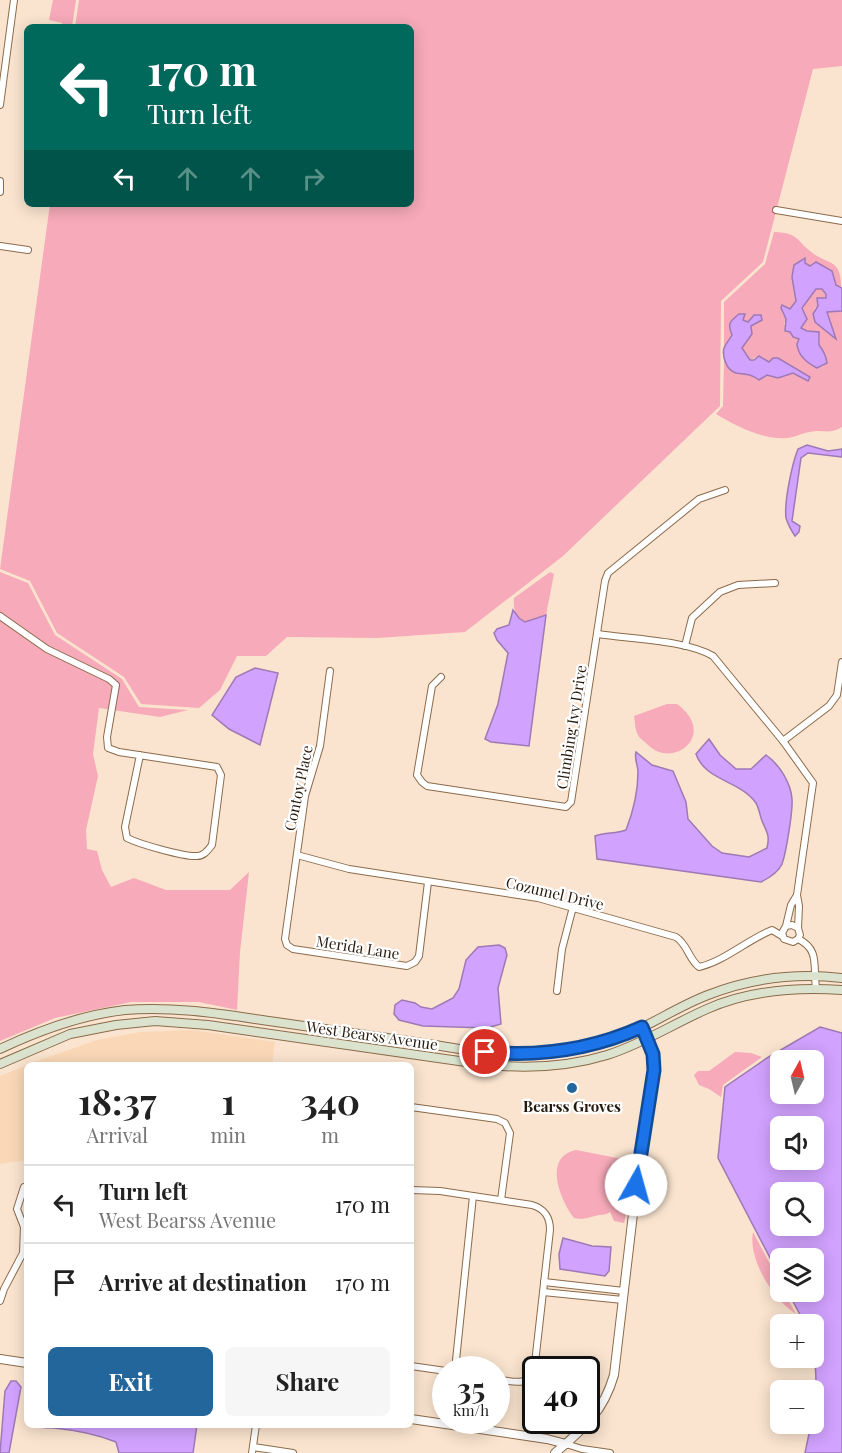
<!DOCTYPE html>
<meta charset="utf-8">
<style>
:root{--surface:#fff;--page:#f6f6f6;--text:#222;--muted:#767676;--line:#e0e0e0;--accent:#23669b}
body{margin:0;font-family:"Playfair Display",serif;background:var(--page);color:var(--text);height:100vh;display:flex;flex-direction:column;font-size:22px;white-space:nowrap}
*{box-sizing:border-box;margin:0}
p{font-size:20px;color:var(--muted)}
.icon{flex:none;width:33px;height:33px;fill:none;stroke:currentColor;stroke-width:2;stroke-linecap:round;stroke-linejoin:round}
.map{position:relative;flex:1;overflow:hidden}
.details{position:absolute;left:24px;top:1062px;width:390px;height:366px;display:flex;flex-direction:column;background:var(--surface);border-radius:9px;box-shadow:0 3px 15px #0003}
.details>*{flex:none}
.banner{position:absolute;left:24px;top:24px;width:390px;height:183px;border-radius:9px;box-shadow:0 3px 15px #0003;background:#00695c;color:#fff;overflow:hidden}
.needle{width:39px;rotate:8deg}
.controls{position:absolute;left:770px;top:1050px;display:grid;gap:12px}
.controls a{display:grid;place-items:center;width:54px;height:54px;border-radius:9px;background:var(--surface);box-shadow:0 3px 15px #0003;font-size:30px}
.speed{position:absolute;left:432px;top:1356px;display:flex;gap:12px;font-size:30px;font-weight:700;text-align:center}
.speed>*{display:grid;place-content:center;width:78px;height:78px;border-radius:50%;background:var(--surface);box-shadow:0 3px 15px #0003;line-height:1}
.speed small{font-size:15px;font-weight:400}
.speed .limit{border:3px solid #111;border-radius:9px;background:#fff;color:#111}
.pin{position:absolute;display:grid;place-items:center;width:51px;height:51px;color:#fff;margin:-26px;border:3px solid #fff;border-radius:50%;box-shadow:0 2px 6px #0007}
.me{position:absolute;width:66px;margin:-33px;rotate:7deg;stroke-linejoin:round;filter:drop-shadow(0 0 4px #0008)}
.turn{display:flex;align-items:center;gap:21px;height:126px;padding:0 24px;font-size:27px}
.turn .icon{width:78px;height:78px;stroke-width:2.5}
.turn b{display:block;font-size:42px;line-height:51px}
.lanes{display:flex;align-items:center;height:57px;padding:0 24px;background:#0003;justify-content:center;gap:30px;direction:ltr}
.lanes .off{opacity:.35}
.eta{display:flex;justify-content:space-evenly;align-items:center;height:102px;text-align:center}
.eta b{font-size:36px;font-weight:700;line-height:42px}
.primary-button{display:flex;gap:12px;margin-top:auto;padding:12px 24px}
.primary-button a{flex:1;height:69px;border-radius:9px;background:var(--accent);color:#fff;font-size:24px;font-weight:700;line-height:69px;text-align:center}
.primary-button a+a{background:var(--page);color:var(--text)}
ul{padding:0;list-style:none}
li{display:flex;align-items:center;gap:18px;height:78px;padding:0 24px;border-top:2px solid var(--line)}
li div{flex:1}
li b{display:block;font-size:22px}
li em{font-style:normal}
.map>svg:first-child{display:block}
.built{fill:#fad8b7}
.green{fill:#f7aab9}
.water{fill:#d1a2fe;stroke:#9e79b6;stroke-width:1.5;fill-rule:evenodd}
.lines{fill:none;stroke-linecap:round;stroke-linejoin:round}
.minor-casing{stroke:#8b6b4b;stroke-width:8}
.tertiary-casing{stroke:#8b6b4b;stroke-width:10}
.secondary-casing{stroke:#8b6b4b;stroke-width:10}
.minor{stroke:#fff;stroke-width:6}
.tertiary{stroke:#fff;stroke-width:8}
.secondary{stroke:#dbe3cf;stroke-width:8}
.route-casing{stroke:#114b97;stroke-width:15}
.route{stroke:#1a73e8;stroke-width:10}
.poi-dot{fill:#23669b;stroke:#fff;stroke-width:2}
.labels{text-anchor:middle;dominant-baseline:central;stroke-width:4.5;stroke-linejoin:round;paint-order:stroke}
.street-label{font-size:15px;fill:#271a0d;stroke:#fff}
.poi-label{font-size:15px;font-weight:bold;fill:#271a0d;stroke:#fff}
</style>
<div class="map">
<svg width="842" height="1453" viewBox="0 0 842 1453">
<rect width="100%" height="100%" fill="#fae4cf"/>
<!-- built -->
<polygon class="built" points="192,1030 275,1042 272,1065 27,1065 27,1160 0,1164 0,1076 37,1061 97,1040 140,1032"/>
<!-- green -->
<g class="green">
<polygon points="53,0 76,0 72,27 62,27 62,23 49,20"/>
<polygon points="79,0 842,0 842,66 813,69 763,262 721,301 720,406 563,556 465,632 378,638 287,637 266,656 237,656 220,690 199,708 141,704 124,677 57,633 30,581 0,569 50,204 411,204 411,27 75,27"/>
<path d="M774,232C801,233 795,241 814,254C829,265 842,259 841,289L836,285L832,271L816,262L810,266L805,263L794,265L792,277L797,298L790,309L782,313L786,319L784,324L800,340L797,344V349L817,368L824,366L819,345L820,336L801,328L807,319C798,307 807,298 816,289H822L826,294V298L817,303L818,306L814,309L831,322L827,311H842V427C829,435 824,429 810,432C802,433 796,437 787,438C763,440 736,426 716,414L723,406L724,359L729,369C751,375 771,379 793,373L808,381L810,377L778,358L769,362L759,356L750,360L742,348L752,334L751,326L756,324L743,320L739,314C731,321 727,325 732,335L724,350V302L765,264Z"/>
<polygon points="0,572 28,583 55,635 122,679 139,707 188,710 160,717 99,708 93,754 98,776 86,830 87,849 97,851 102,870 111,887 134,878 166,890 230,890 249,872 240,952 237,1010 199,1002 131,1002 55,1018 0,1041"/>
<path d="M550,572L554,574L546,615L525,622C515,616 513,610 514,598Z"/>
<path d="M667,704H677C718,734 674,770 648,745C645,742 639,738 638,735C635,730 635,722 634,716Z"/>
<polygon points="735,1052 751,1053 762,1057 723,1085 721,1097 709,1089 699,1085 694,1075 698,1071 709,1071"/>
<path d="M576,1150L617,1158L626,1164L632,1175L629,1201L624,1223L614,1221L610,1212C604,1216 601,1214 595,1216C586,1218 584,1220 574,1218C561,1201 542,1157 576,1150Z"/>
<path d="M753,1232L780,1283V1292H784L796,1314C773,1299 748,1260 753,1232Z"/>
</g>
<!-- water -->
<g class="water">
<path d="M805,258V263L810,266L816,262L832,271L836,285L842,288V311L827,312L836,339L815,322L813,314L818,306L817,298H826V294L822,289H816L802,308L807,319L801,328L807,331L819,332V345C824,351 826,356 827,363L817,368C807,363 798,356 797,344L799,339L793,337L790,332L785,331L786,319L781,308L782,305L790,309L796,301L792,277L794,265Z"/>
<path d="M739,314H745L743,320L748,322L754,315H761L762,320L751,326L752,334L742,348L750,360H754L759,356L769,362L773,358H778L810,377L808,381L793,373L778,378L767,375L759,380C752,374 744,374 736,373C726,370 722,356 724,348C726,343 730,339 732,335C727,324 730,321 739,314Z"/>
<path d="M807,445L828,451L842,449V457L808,453L801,458L792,521L800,526L799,532L795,536C791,530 788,525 786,518C784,502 792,464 798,449Z"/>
<polygon points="513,610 519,618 525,622 546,615 529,746 491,742 485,739 498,704 508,653 497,640 494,633 497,629 509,625"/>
<polygon points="255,668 278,673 260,745 229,729 212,715 236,677"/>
<path d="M709,739L720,755L736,769H751L766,755C779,764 791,783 792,799C793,811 786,853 782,864C778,873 769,878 761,882L597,859L595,836C606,832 615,834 626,830C633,812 638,791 638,772C638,765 634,759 636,752L652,765L673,771L686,802L688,819L712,846L722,853L749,857L767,848C770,836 767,832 762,821C760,816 759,808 756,803C740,780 705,781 696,754Z"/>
<polygon points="499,945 505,948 507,955 498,988 501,1024 487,1028 423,1026 399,1020 394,1014 395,1005 402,1000 415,1003 421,1007 432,1009 453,998 459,989 466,960 478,947"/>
<path d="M820,1027L842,1033V1453H805L811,1424H813C813,1414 816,1405 816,1395C817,1371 813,1348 813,1324H805L788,1292H813V1258H780V1277L718,1158L725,1087L767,1058ZM780,1060H813V1094H780ZM813,1126V1160H780V1126ZM813,1192V1226H780V1192Z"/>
<polygon points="563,1238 592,1246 611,1247 609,1271 605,1276 560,1269 559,1254"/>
<polygon points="11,1381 16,1381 21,1387 9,1453 0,1453 5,1391"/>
<path d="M30,1425H197L193,1453H119L116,1442C96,1434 75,1430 54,1428C46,1428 38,1428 30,1425Z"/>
</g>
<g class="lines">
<!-- minor casing -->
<g class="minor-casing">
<g id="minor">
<polyline points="0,105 14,0"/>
<polyline points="0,181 0,192"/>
<polyline points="776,210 842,221"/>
<polyline points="0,246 28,250"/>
<path d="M0,616L47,649L109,679L116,685L107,737L108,748L119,752L217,767L221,775L212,845C207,851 204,856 197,856C184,857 139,844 127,838L125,827L140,755"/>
<path d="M598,634C631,639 685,640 713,656L783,741L813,783L797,895"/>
<polyline points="685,646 692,618 720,592 738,585 775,583"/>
<polyline points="330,671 320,746 305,796 285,939 287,945 293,949 407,966 415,962 419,956 428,882"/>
<polyline points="441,677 432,686 417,775 422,782 427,786 566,807 571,802 605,581 608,573 699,499 725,490"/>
<polyline points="783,741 829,706 837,695 842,662"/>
<path d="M297,855L349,869L538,898L676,937C688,945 688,958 699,967C725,961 747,940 772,930L782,936"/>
<polyline points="786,926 791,905 797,895 799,906 798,928 800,935 798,939 793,942 784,939 782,933 786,926 792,925 798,928"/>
<path d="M798,939C820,949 813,967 816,988"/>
<polyline points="557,991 562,949 573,907"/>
<polyline points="411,1107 497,1119 505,1123 510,1133 501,1200"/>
<path d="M411,1190L440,1191L532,1205C545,1209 550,1217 550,1230L534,1372C527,1387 510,1381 496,1379"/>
<polyline points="544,1282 624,1291"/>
<polyline points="543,1292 623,1300"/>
<polyline points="0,1301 4,1289 23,1253 24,1227 17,1209 24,1187"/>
<polyline points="411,1366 446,1371"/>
<polyline points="455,1370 473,1196"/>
<polyline points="566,1444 582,1449 610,1453"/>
<polyline points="253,1447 293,1453"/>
<polyline points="252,1453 256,1425"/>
</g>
</g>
<!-- tertiary casing -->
<g class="tertiary-casing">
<g id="tertiary">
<polyline points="0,1359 27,1363"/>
<polyline points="411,1419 547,1439 566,1444"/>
<path d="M555,1453C583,1429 603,1413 614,1375L641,1146L654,1070L653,1054L642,1027"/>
</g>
</g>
<!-- secondary casing -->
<g class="secondary-casing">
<g id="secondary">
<path d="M0,1049C40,1030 81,1015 125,1010C174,1006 221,1014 269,1021C320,1028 371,1036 422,1043C462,1049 503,1058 543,1054C577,1051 609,1043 639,1029C662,1018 684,1004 708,995C751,978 797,973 842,978"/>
<path d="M0,1064L70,1034L116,1025L155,1021L208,1025L480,1064C523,1069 565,1068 607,1055C642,1044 673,1024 707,1009C749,990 796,987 842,990"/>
</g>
</g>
<!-- minor -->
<use href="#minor" class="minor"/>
<!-- tertiary -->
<use href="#tertiary" class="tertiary"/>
<!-- secondary -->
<use href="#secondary" class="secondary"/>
</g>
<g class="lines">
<!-- route casing -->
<g class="route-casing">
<path id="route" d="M485,1052C540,1057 591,1050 642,1027L653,1054L654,1070L636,1185"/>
</g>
<!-- route -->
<use href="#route" class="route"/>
</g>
<!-- markers -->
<circle class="poi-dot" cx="572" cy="1088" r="6"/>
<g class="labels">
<!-- street labels -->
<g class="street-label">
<text transform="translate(571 727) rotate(-81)">Climbing Ivy Drive</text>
<text transform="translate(298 788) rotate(-78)">Contoy Place</text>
<text transform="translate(555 893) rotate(13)">Cozumel Drive</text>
<text transform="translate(358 947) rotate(9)">Merida Lane</text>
<text transform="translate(372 1035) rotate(8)">West Bearss Avenue</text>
</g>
<!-- poi labels -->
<g class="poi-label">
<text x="572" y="1106">Bearss Groves</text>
</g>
</g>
</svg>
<div class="controls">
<a><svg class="needle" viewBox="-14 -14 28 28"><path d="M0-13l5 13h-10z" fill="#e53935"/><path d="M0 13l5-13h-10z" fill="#767676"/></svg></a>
<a><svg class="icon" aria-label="sound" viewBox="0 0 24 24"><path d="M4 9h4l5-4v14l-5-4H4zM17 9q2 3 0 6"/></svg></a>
<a><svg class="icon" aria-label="search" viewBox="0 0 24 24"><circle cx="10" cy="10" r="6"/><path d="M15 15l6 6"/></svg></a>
<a><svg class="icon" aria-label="layers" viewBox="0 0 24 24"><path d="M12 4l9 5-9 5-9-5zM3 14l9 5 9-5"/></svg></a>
<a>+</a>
<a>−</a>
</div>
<div class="speed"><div>35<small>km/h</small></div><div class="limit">40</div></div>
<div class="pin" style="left:485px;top:1052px;background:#d93025"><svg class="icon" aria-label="arrive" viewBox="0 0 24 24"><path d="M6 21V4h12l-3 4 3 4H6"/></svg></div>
<svg class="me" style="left:636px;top:1185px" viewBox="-20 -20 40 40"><circle r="19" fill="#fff"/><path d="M0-13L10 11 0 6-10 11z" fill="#1a73e8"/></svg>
<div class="banner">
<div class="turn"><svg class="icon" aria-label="left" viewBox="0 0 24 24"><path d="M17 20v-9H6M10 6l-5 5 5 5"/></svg><div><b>170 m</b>Turn left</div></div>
<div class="lanes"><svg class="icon" aria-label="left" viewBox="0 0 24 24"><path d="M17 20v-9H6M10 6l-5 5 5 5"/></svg><svg class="icon off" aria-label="ahead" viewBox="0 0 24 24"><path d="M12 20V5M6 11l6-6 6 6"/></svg><svg class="icon off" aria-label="ahead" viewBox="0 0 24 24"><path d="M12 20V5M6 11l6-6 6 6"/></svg><svg class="icon off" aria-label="right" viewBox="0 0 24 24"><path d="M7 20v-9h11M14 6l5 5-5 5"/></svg></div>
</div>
<section class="details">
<div class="eta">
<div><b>18:37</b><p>Arrival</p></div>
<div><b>1</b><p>min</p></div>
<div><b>340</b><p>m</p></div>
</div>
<ul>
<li><svg class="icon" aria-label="left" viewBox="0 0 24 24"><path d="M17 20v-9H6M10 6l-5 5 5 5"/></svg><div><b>Turn left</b><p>West Bearss Avenue</p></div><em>170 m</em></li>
<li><svg class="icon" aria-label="arrive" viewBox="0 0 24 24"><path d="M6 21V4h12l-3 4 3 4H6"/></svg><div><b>Arrive at destination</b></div><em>170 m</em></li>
</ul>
<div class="primary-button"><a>Exit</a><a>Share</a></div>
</section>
</div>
